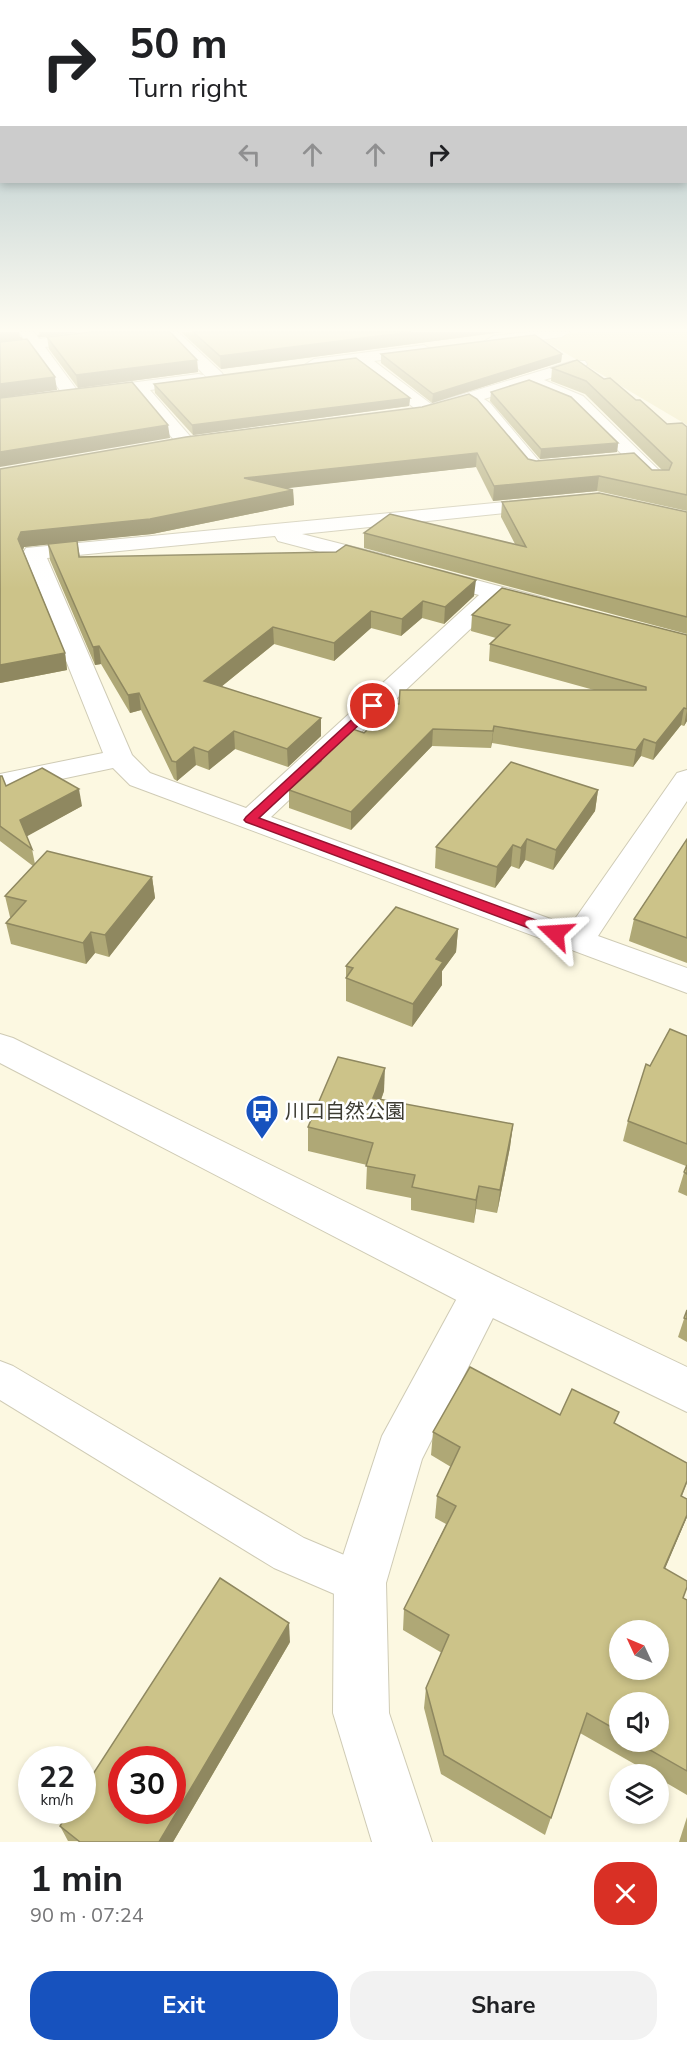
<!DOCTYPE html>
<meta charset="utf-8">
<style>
:root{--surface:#fff;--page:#f2f2f2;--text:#202124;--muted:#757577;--accent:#1752be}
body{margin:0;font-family:"Nunito Sans","Noto Sans JP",sans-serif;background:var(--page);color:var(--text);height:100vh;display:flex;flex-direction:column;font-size:22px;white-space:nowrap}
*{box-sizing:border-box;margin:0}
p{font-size:20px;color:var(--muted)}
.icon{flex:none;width:33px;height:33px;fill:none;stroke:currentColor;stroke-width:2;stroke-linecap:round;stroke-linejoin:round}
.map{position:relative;height:1842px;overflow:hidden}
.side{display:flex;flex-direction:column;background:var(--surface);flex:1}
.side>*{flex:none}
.guide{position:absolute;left:0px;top:0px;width:687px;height:183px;box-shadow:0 3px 9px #0003;background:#fff;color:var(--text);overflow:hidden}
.needle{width:39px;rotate:314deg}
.buttons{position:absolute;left:609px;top:1620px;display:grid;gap:12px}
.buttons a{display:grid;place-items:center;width:60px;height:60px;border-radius:50%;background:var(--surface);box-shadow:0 3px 9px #0003;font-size:30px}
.speed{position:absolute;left:18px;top:1746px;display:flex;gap:12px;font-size:30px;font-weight:700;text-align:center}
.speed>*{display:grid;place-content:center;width:78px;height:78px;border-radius:50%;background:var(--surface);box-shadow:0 3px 9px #0003;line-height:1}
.speed small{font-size:15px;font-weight:400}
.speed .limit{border:9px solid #d22;background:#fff;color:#111}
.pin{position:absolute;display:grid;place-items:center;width:51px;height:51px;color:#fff;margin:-26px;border:3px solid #fff;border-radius:50%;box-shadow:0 2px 6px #0007}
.me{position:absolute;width:66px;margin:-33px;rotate:290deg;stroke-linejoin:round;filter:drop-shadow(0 0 4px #0008)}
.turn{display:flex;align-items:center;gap:21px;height:126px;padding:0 30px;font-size:27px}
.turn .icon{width:78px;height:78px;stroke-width:2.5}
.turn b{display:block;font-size:42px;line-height:51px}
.lanes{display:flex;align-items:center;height:57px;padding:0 30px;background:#0003;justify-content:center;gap:30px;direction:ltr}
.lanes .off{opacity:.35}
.round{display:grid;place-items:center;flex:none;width:63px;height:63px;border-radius:24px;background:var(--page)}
.summary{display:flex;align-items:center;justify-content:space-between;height:102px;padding:0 30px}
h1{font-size:36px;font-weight:700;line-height:45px}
.button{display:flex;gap:12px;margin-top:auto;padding:12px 30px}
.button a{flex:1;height:69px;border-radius:24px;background:var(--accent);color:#fff;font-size:24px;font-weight:700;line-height:69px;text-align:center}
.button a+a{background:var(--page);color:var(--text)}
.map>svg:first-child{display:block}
.green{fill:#ede6b6}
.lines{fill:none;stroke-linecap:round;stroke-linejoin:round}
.stream{fill:#8f895e;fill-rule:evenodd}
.service-casing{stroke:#cfcbb5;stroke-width:2}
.minor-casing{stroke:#cfcbb5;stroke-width:2}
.tertiary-casing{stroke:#cfcbb5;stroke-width:2}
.service{fill:#fff;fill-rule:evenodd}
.minor{fill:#fff;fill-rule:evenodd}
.tertiary{fill:#fff;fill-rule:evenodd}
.wall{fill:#afa876;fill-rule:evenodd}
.shaded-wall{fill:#8f8860}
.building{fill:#ccc389;stroke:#8f8860;stroke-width:1.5;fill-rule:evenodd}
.route{fill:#e11d48;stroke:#92132f;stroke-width:1.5}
.labels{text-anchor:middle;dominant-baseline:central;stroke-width:5;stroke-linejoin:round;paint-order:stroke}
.poi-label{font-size:20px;fill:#3c3b32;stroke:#fff;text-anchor:start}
</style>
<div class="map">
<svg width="687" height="1842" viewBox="0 0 687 1842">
<rect width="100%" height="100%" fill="#fcf8e1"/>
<!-- green -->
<polygon class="green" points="580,332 687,332 687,425 545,341 549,336"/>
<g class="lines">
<!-- stream -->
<polygon class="stream" points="63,332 78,332 0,343 0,339"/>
<!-- service casing -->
<g class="service-casing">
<polygon id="service" points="0,1361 13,1366 304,1538 375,1568 382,1583 375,1598 360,1605 274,1568 0,1400"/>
</g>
<!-- minor casing -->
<g class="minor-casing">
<g id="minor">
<polygon points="19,332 34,332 39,339 95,332 135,332 133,335 128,337 45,347 77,390 198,374 204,375 206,379 204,383 150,390 196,443 194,447 180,447 134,393 0,410 0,400 61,392"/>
<polygon points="163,332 178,332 222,373 224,377 222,381 210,381"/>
<polygon points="529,332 570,332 562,337 493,346 485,341 493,336"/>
<polygon points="424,345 432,350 430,353 374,361 431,404 573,361 585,361 587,364 585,367 544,380 583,396 668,479 665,483 651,483 571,404 527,386 484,399 490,403 539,461 549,463 552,467 549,471 527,471 478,411 468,404 429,416 423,415 357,363 314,369 306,364 314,359"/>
<polygon points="547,498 554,500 557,504 554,508 302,534 389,556 392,561 389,566 381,568 278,541 275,536 47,558 132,755 150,773 246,808 479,595 423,580 420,575 423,570 431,568 548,599 552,604 548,609 540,611 500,601 271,817 570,926 677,773 687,770 687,801 598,936 687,968 687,993 130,785 113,768 0,792 0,774 103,753 23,553 26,548"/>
<polygon points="484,1273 500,1278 506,1292 422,1459 386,1583 389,1713 432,1842 372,1842 333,1713 334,1583 382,1436 468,1278"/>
</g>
</g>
<!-- tertiary casing -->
<g class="tertiary-casing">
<g id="tertiary">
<polygon points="34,339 42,344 40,347 0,353 0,343"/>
<polygon points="0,1034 13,1038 500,1278 687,1367 687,1412 468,1306 0,1063"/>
</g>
</g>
<!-- service -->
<use href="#service" class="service"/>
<!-- minor -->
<use href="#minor" class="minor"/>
<!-- tertiary -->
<use href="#tertiary" class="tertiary"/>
</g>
<!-- wall -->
<g class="wall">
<polygon points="181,332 503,332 221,369"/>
<polygon points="47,337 197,360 198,372 78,388 49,349"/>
<polygon points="381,354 562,354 561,362 432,403 381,363"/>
<polygon points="552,368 604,379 636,400 667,424 687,427 687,511 597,491 493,501 476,467 285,488 293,490 294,505 152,534 77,541 80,557 474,596 444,624 422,618 401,636 371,628 334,661 274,644 221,687 321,718 321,736 288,767 235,749 209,770 196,765 177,781 174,779 141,710 130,713 101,664 95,665 50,560 48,544 24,547 23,550 65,653 67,670 0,683 0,469 422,407 528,459 536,461 652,470 662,470 585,394 551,381"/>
<polygon points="154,384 410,398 409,406 193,435 155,393"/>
<polygon points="491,392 618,443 617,452 540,459 490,401"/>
<polygon points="502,502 687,512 687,634 364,548 364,533 515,544 501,517"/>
<polygon points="472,615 687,635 687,721 684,726 681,725 653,760 641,756 633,767 492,743 491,748 432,746 351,830 289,808 289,790 317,764 317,759 364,733 594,690 489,661 490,644 496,638 471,631"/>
<polygon points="0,776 6,786 82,806 26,836 32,849 35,864 152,877 155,898 109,957 95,953 86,964 11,944 6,923 11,917 10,917 5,896 33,866 0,841"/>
<polygon points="598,790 595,811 553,870 525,860 519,869 511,866 495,888 435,868 436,847"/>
<polygon points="687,839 687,963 629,941 634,919"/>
<polygon points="458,929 456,952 442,971 442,985 412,1027 346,1001 346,966"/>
<polygon points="687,1036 687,1196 678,1192 686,1166 623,1141 628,1121 650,1066"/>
<polygon points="384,1091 381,1100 513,1124 510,1147 497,1213 476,1209 474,1223 411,1210 411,1198 366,1189 367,1165 308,1151 308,1127"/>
<polygon points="687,1310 687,1342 678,1337"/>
<path d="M560,1415L616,1424L687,1463V1483L682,1496L687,1517L665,1568L683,1598L687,1600V1795L658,1778V1774H652L580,1733L545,1835L441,1774L424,1708L426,1688L442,1653L403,1630L404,1609L446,1524L435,1518L437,1496L451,1467L431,1455L433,1432ZM620,1702L658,1742H620Z"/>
<polygon points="290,1642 173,1842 68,1841 60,1826"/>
<polygon points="687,1817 687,1842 679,1842"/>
</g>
<!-- shaded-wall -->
<g class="shaded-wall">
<polygon points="0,332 19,332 20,338 0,341"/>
<polygon points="39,332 80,332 40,337"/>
<polygon points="411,332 503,332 221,369 220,356"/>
<polygon points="562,354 561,362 432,403 433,394"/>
<polygon points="197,360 198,372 78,388 76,375"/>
<polygon points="55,377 57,390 0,398 0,384"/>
<polygon points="410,398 409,406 193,435 192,425"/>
<polygon points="168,425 170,438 0,467 0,452"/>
<polygon points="618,443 617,452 540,459 541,449"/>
<polygon points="477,453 476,467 245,493 244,478"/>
<polygon points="599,476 597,491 493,501 494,486"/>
<polygon points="293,490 294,505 152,534 24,547 21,554 18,539 21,532"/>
<polygon points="476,580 474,596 444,624 445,607"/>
<polygon points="423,601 422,618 401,636 402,619"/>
<polygon points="371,611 371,628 334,661 334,643"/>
<polygon points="273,627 274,644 206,699 204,681"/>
<polygon points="99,646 101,664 95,665 93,647"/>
<polygon points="65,653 67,670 0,683 0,665"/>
<polygon points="139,693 141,710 130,713 128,695"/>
<polygon points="684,708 681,725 653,760 656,743"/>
<polygon points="687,709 687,721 684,726"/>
<polygon points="321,718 321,736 288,767 287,749"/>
<polygon points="494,726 492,743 491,748 493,731"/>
<polygon points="433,729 432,746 351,830 351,812"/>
<polygon points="234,731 235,749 209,770 208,752"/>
<polygon points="644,739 641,756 633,767 636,750"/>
<polygon points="194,747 196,765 177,781 176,762"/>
<polygon points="79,789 82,806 24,838 20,820"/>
<polygon points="598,790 595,811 553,870 556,850"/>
<polygon points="527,839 525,860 519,869 521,848"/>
<polygon points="513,845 511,866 495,888 497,867"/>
<polygon points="152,877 155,898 109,957 105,935"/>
<polygon points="458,929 456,952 442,971 442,985 412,1027 413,1004 436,959"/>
<polygon points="91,932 95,953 86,964 83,943"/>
<polygon points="385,1068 384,1091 373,1121 373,1098"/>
<polygon points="513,1124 510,1147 497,1213 500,1190"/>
<polygon points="479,1186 476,1209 474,1223 476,1200"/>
<polygon points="687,1515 687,1517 656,1590 664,1568"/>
<polygon points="289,1623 290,1642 173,1842 159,1842"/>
</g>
<!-- building -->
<g class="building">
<polygon points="90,332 170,332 197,360 76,375 47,337"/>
<polygon points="193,332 411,332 220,356"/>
<polygon points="535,335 562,354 433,394 381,354"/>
<polygon points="27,339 55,377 0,384 0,342"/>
<polygon points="356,358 410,398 192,425 154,384"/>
<polygon points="577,360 604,379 610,378 636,400 640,400 667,424 682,423 687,427 687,495 599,476 494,486 477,453 244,478 293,490 150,519 21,532 18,539 65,653 0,665 0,469 186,437 422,407 469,394 477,399 528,459 536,461 634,453 652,470 669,470 672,463 586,381 552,368"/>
<polygon points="529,380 571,397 618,443 541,449 491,392"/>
<polygon points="132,382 168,425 0,452 0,398"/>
<polygon points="599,493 687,512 687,617 364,533 390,514 526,547 502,502"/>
<polygon points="77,541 79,557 336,552 346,545 476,580 445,607 423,601 402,619 371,611 334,643 273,627 204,681 321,718 287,749 234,731 208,752 194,747 176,762 172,761 139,693 128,695 99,646 93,647 48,544"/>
<polygon points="502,588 687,635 687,709 684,708 656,743 644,739 636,750 494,726 493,731 433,729 351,812 289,790 321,761 317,759 350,728 364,733 394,704 399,704 400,690 646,690 646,687 490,644 510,625 472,615"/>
<polygon points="511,762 598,790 556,850 527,839 521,848 513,845 497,867 436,847"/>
<polygon points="42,768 79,789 20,820 32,849 0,826 0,776 2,776 6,786"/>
<polygon points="687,839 687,938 634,919"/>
<polygon points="47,851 152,877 105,935 91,932 83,943 6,923 26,901 5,896"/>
<polygon points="396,907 458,929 436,959 443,962 413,1004 346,978 353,968 346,966"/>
<polygon points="670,1029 687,1036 687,1144 628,1121 646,1064 650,1066"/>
<polygon points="338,1057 385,1068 373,1098 513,1124 500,1190 479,1186 476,1200 412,1187 415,1175 366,1166 373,1143 308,1127"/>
<polygon points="687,1165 687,1174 684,1172"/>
<polygon points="687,1310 687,1319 684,1318"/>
<path d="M470,1367L560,1415L572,1389L619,1412L614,1423L687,1463V1481L681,1496L687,1499V1515L664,1568L687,1581V1587L683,1598L687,1600V1771L636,1742H658V1702H620V1732L587,1713L551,1818L444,1755L426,1688L449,1635L404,1609L456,1506L437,1496L460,1447L433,1432ZM620,1630H658V1670H620Z"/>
<path d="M220,1578L289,1623L159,1842H80L60,1826L70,1810H82V1791ZM122,1760H172V1810H122Z"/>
</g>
<!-- sky -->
<linearGradient id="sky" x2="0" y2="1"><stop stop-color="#93b0b8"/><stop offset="0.56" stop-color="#fefcf2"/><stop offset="1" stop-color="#fefcf2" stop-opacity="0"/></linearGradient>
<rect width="687" height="589" fill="url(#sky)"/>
<!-- route -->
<polygon class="route" points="373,703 379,706 377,708 259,818 560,929 562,933 560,936 550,936 246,822 244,820 246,817 369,704"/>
<!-- icons -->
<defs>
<g id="bus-pin" transform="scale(1.725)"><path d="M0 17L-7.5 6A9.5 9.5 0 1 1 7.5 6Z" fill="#1752be" stroke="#fff"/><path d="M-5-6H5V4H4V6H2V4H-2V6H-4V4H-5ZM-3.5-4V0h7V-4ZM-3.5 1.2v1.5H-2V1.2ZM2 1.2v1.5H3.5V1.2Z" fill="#fff"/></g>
</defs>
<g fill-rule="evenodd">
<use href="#bus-pin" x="262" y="1111"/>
</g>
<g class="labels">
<!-- poi labels -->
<g class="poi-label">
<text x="285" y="1111">川口自然公園</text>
</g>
</g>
</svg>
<div class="buttons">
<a><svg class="needle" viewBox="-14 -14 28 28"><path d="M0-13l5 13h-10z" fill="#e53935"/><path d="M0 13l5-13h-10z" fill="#757577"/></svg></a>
<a><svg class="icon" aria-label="sound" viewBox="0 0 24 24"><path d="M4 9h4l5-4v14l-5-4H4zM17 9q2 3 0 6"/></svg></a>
<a><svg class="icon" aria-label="layers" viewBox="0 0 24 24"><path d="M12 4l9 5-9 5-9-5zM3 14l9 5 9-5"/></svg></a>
</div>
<div class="speed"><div>22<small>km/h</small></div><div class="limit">30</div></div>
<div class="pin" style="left:373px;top:706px;background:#d93025"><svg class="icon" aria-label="arrive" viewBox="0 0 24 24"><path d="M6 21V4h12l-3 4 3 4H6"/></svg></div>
<svg class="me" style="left:555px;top:933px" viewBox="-20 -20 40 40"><path d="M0-17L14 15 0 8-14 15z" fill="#e11d48" stroke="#fff" stroke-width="4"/></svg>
<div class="guide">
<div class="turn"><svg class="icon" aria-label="right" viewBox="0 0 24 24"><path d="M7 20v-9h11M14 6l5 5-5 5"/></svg><div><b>50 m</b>Turn right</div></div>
<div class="lanes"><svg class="icon off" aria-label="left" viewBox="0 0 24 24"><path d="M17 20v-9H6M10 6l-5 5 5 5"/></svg><svg class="icon off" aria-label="ahead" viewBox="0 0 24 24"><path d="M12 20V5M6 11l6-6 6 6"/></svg><svg class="icon off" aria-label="ahead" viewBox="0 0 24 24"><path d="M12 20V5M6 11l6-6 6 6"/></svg><svg class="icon" aria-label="right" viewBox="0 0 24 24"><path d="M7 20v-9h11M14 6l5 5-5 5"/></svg></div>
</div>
</div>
<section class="side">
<div class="summary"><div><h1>1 min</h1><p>90 m · 07:24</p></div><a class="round" style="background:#d93025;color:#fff"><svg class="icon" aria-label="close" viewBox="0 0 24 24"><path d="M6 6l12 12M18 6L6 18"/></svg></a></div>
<div class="button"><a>Exit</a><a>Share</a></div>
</section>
